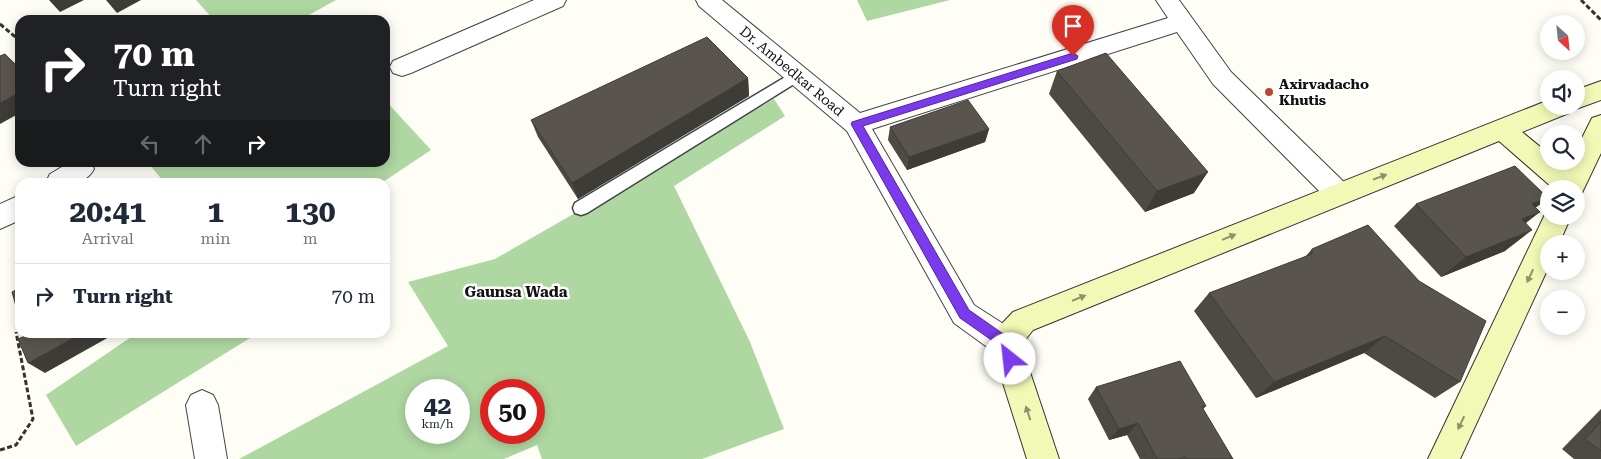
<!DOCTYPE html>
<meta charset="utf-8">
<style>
:root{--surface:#fff;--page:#f2f2f3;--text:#1f2937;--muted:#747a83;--line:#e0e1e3}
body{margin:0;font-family:"Roboto Serif",serif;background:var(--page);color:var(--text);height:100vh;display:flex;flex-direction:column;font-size:19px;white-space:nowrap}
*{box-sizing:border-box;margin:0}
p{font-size:16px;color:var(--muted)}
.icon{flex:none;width:28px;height:28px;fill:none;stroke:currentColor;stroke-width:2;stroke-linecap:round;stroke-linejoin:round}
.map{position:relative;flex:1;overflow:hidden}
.panel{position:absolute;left:15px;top:178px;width:375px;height:160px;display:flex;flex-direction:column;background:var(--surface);border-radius:15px;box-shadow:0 2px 12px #0003}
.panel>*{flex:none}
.banner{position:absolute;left:15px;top:15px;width:375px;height:152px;border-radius:15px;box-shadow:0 2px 12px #0003;background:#202124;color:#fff;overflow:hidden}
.needle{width:32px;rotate:153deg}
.tools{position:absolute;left:1540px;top:15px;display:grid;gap:10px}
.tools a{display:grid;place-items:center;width:45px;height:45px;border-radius:50%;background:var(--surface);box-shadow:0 2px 12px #0003;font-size:25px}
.speed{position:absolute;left:405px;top:379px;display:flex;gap:10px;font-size:25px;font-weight:700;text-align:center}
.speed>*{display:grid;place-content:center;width:65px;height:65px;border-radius:50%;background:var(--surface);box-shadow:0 2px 12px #0003;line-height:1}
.speed small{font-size:12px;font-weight:400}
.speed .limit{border:8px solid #d22;background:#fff;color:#111}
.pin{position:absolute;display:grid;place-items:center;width:42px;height:42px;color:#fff;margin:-51px -21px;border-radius:50% 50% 50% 0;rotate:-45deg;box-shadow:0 0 5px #0007}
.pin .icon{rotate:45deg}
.me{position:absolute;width:55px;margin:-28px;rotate:331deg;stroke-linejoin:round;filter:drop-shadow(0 0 4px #0008)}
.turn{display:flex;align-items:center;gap:18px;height:105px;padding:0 15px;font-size:22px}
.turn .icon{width:65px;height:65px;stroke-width:2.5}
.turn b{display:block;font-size:35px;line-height:42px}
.lanes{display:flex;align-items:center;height:48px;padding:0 15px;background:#0003;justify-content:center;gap:25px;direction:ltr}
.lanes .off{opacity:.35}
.eta{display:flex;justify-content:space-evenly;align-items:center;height:85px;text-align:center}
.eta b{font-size:30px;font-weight:700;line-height:35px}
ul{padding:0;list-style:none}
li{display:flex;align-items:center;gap:15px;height:65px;padding:0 15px;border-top:1px solid var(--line)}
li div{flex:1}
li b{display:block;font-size:19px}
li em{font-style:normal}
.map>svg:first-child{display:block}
.forest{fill:#aed7a1;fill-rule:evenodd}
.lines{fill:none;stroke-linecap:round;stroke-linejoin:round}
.lane-casing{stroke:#444;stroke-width:3}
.street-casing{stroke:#444;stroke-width:2}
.secondary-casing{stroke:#333;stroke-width:2}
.path{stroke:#333;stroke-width:3;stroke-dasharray:5 2.5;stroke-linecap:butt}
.lane{fill:#fff;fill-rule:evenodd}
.street{fill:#fff;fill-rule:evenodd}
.secondary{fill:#f2f9b6;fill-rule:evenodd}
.wall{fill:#4d4943}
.shaded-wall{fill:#3e3c37}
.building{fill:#59554e;stroke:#3e3c37}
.oneway{fill:#8d916c}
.route{fill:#7c3aed;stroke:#51269a}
.poi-dot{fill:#b74932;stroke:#fff;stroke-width:2}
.labels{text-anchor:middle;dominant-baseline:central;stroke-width:5;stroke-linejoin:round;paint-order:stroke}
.street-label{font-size:14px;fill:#111;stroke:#fff}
.poi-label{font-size:14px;font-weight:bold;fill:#111;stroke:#fff;text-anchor:start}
.neighbourhood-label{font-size:15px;font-weight:bold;fill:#111;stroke:#fff}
</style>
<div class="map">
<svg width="1601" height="459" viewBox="0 0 1601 459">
<rect width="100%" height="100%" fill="#fefef6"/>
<!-- forest -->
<g class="forest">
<polygon points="196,0 336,0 307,16 310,20 214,20"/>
<polygon points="857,0 950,0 867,21"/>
<path d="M774,99L785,116L674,186L750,342L784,429L702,459H542L537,445L504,459H239L448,346L408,282L495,259ZM416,390H459V432H416ZM491,390H534V432H491Z"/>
<polygon points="385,100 431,150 383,182 164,182 148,163 385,162"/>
<polygon points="137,333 258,333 76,446 46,395"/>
</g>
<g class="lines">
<!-- lane casing -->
<g class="lane-casing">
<polygon id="lane" points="797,70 802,71 804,75 802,79 587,213 581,215 575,213 573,208 575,203"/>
</g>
<!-- street casing -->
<g class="street-casing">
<g id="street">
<polygon points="534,0 566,0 563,6 411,73 402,76 393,73 390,67 393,61"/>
<polygon points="696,0 722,0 860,113 1168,18 1156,0 1179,0 1231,72 1347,185 1351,193 1347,201 1338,204 1329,201 1213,84 1177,32 872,129 974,305 1016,332 1020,342 1016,352 1005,356 994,352 954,323 847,131 699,6"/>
<path d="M70,162H91L94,169C85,187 64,182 46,182L50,174Z"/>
<polygon points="20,195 20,220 0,229 0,204"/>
<polygon points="202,390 213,395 218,405 227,459 195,459 186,405 191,395"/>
</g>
</g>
<!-- secondary casing -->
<g class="secondary-casing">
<g id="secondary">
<polygon points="1601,81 1601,100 1576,109 1571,108 1569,113 1522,132 1549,154 1549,161 1558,161 1567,169 1571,161 1576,161 1576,150 1592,118 1601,115 1601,153 1580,197 1576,198 1576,189 1554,189 1499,141 1033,330 1021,345 1059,459 1027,459 990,342 994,332 1013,312 1549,100 1549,106 1576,106 1576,90"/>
<polygon points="1548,208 1549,216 1571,216 1559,244 1549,244 1549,266 1460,459 1428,459"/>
</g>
</g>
<!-- path -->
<g class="path">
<polyline points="1581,0 1601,20"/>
<polyline points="0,24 20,41"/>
<polyline points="0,450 16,445 33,419 16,332"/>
</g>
<!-- lane -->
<use href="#lane" class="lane"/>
<!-- street -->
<use href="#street" class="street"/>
<!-- secondary -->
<use href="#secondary" class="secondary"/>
</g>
<!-- wall -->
<g class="wall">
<polygon points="1057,71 1194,193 1145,212 1049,94"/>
<polygon points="748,78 749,96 578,199 538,137 531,120"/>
<polygon points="890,127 989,129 985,142 907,170 888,140"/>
<polygon points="1548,198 1535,208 1526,223 1505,251 1441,277 1394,226 1416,204"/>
<polygon points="1312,249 1460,382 1435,398 1364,353 1256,398 1194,311 1209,293 1305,257"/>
<polygon points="1096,387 1206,406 1203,409 1233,459 1140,459 1127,435 1109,440 1088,399"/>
<polygon points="1601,409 1601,459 1574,459 1562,449"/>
</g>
<!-- shaded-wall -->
<g class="shaded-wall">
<polygon points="49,0 84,0 60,12"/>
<polygon points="106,0 141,0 117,13"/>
<polygon points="5,54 20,68 20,70"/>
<polygon points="748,78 749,96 578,199 572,183"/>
<polygon points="20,92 20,113 0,124 0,103"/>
<polygon points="989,129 985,142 907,170 909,157"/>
<polygon points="1208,172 1194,193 1145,212 1157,191"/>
<polygon points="1548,198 1521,219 1532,204"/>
<polygon points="1540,212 1513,233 1522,219"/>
<polygon points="1532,230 1505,251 1441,277 1466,257"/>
<polygon points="84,332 118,332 45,373 28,363"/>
<polygon points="1385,336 1364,353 1256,398 1274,382"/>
<polygon points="1138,423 1127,435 1109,440 1119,429"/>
</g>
<!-- building -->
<g class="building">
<polygon points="707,37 748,78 572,183 531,120"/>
<polygon points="1106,53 1208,172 1157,191 1057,71"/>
<polygon points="5,54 20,70 20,92 0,103 0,56"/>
<polygon points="968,100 989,129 909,157 890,127"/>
<polygon points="1515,166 1548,198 1532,204 1540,212 1522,219 1532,230 1466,257 1416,204"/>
<polygon points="1368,225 1419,281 1486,321 1460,382 1385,336 1274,382 1209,293 1312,254 1312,249"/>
<polygon points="20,288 20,320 12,292"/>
<polygon points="24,332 84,332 28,363 18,339 25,336"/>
<polygon points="1180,361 1206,406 1202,407 1233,459 1187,459 1185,457 1179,459 1157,459 1138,423 1119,429 1096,387"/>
<polygon points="1601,422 1601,451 1585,439"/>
</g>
<!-- one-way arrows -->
<defs><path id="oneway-solid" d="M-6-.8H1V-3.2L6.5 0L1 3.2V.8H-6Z" transform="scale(1.25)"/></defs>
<g class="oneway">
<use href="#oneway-solid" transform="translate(1380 177) rotate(-21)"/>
<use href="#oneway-solid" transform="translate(1229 237) rotate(-22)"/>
<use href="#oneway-solid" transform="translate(1530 276) rotate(115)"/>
<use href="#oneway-solid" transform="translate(1079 298) rotate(-22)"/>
<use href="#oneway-solid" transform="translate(1028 413) rotate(-108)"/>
<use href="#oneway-solid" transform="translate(1461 423) rotate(115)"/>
</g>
<!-- route -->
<polygon class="route" points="1073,53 1078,56 1077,59 863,126 969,310 1009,338 1016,359 1015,363 1010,364 1006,363 1000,346 960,318 851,124 852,122"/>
<!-- markers -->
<circle class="poi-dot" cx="1269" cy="92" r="5"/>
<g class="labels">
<!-- street labels -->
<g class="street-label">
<text transform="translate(792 71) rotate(40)">Dr. Ambedkar Road</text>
</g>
<!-- poi labels -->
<g class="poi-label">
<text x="1279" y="84">Axirvadacho<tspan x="1279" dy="16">Khutis</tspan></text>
</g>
<!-- neighbourhood labels -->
<g class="neighbourhood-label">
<text x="516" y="292">Gaunsa Wada</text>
</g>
</g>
</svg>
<div class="tools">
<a><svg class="needle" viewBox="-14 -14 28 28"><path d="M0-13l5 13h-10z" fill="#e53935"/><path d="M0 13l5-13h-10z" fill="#747a83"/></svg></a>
<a><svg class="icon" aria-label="sound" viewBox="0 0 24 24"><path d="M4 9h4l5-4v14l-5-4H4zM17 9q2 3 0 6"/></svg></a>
<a><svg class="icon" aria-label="search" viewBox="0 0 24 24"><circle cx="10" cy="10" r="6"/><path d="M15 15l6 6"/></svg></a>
<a><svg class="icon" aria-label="layers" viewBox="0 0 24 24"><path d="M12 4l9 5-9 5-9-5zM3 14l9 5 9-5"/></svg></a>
<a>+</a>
<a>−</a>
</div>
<div class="speed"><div>42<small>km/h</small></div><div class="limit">50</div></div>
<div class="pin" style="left:1073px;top:56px;background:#d93025"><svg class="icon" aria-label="arrive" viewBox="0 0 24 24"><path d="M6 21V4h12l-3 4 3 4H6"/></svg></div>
<svg class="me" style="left:1010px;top:359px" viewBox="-20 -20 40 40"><circle r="19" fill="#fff"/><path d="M0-13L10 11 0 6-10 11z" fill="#7c3aed"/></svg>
<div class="banner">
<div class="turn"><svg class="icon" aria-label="right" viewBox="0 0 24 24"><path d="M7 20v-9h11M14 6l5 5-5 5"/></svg><div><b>70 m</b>Turn right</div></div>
<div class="lanes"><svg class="icon off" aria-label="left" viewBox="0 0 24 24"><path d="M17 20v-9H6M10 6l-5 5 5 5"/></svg><svg class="icon off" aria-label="ahead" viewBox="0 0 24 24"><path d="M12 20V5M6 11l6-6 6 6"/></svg><svg class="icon" aria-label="right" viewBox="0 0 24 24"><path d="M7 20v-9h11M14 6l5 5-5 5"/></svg></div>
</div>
<section class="panel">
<div class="eta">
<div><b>20:41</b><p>Arrival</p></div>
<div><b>1</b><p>min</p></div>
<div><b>130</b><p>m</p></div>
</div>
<ul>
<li><svg class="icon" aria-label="right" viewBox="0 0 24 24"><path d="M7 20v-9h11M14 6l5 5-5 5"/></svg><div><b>Turn right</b></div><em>70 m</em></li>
</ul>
</section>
</div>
